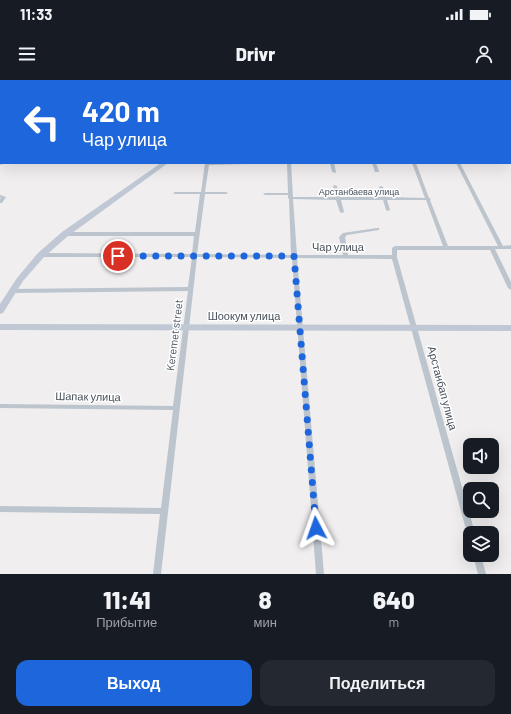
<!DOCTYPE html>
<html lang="ru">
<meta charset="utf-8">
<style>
:root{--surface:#171b24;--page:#242831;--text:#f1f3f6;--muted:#9ea1a6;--accent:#1d66db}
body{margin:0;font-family:Barlow,sans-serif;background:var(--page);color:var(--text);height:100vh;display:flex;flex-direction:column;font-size:15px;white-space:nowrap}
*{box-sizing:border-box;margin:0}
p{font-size:13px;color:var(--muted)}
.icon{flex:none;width:22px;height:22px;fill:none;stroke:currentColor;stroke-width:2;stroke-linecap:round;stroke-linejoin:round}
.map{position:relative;height:494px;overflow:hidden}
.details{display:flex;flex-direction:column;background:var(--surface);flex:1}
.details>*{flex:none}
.banner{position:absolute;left:0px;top:0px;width:511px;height:84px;box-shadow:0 4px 16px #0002;background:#1d66db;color:#fff;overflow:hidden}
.buttons{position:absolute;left:463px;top:358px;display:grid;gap:8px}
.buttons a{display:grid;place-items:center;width:36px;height:36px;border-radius:8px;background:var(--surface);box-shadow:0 4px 16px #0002;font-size:20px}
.pin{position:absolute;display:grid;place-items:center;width:34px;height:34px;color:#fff;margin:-17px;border:2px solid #fff;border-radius:50%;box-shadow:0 1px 4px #0007}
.me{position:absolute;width:44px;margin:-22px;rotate:356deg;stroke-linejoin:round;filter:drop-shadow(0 0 3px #0008)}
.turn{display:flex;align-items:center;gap:14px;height:84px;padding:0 16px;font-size:18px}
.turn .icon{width:52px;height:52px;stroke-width:2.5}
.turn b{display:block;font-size:28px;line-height:34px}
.eta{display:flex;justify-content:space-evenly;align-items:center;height:68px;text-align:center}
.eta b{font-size:24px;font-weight:800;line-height:28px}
.action{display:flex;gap:8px;margin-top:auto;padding:8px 16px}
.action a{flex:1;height:46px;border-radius:12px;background:var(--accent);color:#fff;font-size:16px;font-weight:800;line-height:46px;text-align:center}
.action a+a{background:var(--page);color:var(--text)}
.status{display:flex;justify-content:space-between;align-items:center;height:28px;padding:0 20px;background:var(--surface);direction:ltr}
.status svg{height:11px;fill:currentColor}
header{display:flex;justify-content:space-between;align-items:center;height:52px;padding:0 16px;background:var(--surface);font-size:18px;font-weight:800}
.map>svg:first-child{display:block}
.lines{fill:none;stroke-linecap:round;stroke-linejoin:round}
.street{fill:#bcc4cd;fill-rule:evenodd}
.secondary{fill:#bfc8d4;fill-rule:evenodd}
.primary{fill:#aebccc;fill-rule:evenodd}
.route{stroke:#1d66db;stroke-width:7;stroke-dasharray:0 12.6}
.labels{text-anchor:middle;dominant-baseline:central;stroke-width:3;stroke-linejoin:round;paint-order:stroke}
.far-street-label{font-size:9px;fill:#46505b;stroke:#fff}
.street-label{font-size:11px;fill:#46505b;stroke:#fff}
</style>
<div class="status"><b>11:33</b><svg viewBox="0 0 49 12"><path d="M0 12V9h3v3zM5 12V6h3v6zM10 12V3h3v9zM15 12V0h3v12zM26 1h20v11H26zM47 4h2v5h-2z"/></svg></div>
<header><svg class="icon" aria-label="menu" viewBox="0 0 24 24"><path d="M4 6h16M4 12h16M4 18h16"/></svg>Drivr<svg class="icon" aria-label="person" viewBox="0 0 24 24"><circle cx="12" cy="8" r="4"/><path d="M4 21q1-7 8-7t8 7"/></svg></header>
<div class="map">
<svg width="511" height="494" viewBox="0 0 511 494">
<rect width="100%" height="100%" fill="#f0eeee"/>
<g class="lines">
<!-- street -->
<g class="street">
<rect x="361" y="0" width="4" height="1"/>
<rect x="427" y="0" width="4" height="1"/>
<polygon points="495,0 500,0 502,1 497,1"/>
<rect x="510" y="3" width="1" height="3"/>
<rect x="510" y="26" width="1" height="2"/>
<path d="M205,83H249L247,84L209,85L205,112H226L228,113L226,114H205L197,174L291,175L289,119L288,118V115H265L263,114L265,113H288L287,83H291L293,117H336L333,106L335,105L337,106L340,117H382L379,107L381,106L383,107L386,117L425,118L412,83H416L429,118L431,119L430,120L448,166H498L456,83H460L503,166L511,165V169H495L511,202V210L508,208L490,170H397V177L475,453H470V456L468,455L467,453L392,179L297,178L324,494H316L292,178L197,177L161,494H153L160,434L0,432V426L161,428L173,330L0,328V324L173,326L188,211L12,213L9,211L12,209L188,207L192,177H41L38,175L41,173L192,174L194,156H65L62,154L65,152H195L200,114H175L173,113L175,112H201ZM293,119L336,120L340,132L342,133L344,132L341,120H383L386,130L388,131L390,130L387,120H426L443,166H395L392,168V175H348L345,157L347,155L379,150V148H377L343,153L339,157L343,175H297Z"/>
<polygon points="330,83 334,83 336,92 336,93 332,92"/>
<polygon points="372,83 376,83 379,91 379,92 375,92"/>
<polygon points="0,115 6,117 2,123 0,123 0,119 1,118 0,117"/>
<polygon points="473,475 481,475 486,494 478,494"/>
</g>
<!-- secondary -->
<g class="secondary">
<polygon points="459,0 465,0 466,1 460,1"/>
<rect x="510" y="76" width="1" height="6"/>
<polygon points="0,81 1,83 4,83 3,84 0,85"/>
<polygon points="161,83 168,83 68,156 44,177 23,201 3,233 0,234 0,224 17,198 38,173 62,152"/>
<polygon points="0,244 511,245 511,251 0,250"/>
</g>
<!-- primary -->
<g class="primary">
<rect x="0" y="18" width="1" height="4"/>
<rect x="510" y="35" width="1" height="4"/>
</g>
</g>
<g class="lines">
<!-- route -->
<polyline class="route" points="118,176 294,176 316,448"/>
</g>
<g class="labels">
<!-- far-street labels -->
<g class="far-street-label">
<text x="359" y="111">Арстанбаева улица</text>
</g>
<!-- street labels -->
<g class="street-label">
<text x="338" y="166">Чар улица</text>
<text x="244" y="235">Шоокум улица</text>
<text transform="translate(174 255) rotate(-83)">Keremet street</text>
<text transform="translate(443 308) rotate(75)">Арстанбап улица</text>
<text transform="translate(88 316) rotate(1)">Шапак улица</text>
</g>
</g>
</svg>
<div class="buttons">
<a><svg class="icon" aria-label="sound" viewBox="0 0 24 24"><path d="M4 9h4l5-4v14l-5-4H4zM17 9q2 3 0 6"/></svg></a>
<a><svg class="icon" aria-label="search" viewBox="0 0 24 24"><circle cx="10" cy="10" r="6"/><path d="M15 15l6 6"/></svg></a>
<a><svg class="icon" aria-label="layers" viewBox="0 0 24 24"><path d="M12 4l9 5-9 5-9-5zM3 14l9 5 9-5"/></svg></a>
</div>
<div class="pin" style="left:118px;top:176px;background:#d93025"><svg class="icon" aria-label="arrive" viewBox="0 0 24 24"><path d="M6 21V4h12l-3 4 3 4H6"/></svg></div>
<svg class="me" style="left:316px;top:448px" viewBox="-20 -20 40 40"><path d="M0-17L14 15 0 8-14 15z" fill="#1d66db" stroke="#fff" stroke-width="4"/></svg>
<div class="banner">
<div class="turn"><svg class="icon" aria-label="left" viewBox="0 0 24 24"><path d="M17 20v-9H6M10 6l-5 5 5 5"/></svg><div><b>420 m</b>Чар улица</div></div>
</div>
</div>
<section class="details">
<div class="eta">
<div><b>11:41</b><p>Прибытие</p></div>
<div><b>8</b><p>мин</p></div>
<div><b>640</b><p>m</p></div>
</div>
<div class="action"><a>Выход</a><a>Поделиться</a></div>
</section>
